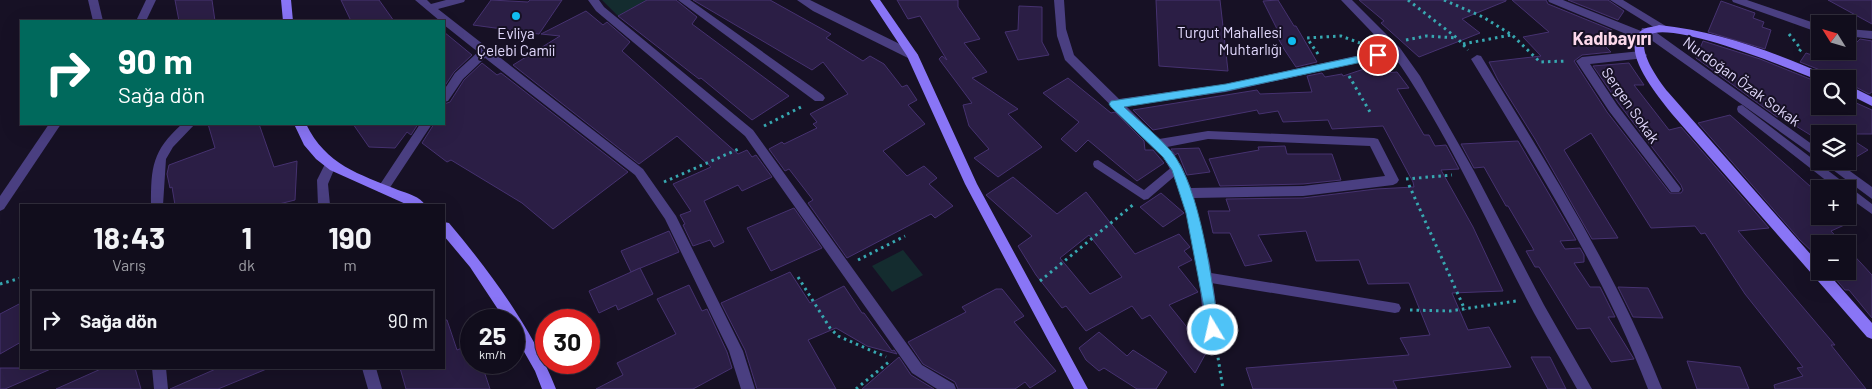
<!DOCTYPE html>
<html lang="tr">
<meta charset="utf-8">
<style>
:root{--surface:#110d1c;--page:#1a1625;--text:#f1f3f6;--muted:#9c9ca3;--line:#302d3b}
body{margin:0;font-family:Barlow,sans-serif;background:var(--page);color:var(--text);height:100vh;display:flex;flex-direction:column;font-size:19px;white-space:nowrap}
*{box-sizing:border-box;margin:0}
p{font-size:16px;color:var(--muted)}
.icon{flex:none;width:28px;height:28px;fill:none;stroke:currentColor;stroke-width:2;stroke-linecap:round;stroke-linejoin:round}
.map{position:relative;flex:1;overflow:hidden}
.sheet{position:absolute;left:20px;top:204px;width:425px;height:165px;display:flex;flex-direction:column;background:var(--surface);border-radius:0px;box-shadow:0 5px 20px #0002,0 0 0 1px var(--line)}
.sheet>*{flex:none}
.banner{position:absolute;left:20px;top:20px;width:425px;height:105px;border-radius:0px;box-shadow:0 5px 20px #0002,0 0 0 1px var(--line);background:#00695c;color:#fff;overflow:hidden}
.needle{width:32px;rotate:307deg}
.buttons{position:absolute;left:1811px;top:15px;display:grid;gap:10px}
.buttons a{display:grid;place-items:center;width:45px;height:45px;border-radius:0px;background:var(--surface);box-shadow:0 5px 20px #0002,0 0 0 1px var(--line);font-size:25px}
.speed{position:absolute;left:460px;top:309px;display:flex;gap:10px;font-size:25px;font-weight:700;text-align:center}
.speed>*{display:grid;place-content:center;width:65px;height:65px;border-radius:50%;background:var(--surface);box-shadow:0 5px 20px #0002,0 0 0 1px var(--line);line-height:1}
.speed small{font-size:12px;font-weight:400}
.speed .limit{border:8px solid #d22;background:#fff;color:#111}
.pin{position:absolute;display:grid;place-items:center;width:42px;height:42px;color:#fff;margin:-21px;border:2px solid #fff;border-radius:50%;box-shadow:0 1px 5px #0007}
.me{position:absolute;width:55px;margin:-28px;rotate:351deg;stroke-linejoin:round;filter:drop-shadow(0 0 4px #0008)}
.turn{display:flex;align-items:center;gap:18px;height:105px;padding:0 15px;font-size:22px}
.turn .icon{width:65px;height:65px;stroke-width:2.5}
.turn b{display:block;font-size:35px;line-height:42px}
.eta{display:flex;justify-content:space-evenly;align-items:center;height:85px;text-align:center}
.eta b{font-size:30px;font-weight:700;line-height:35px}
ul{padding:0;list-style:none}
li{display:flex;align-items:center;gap:15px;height:62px;margin:0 10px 8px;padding:0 5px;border:2px solid var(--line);border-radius:0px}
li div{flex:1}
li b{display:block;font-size:19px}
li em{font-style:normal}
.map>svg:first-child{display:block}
.green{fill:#142c2f}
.building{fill:#2b1e45;stroke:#463270;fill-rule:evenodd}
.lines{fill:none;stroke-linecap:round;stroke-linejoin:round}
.path{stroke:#37a8b1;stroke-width:3;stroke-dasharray:2.5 4;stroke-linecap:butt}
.service{fill:#4a3f81;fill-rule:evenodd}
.minor{fill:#4a3f81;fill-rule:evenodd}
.secondary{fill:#8975f6;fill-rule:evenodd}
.route{fill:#4fc3f7;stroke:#337fa1}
.poi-dot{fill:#10bcf0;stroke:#171125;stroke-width:2}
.labels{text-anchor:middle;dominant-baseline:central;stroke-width:4;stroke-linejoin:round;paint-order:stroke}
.poi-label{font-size:15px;fill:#e1d8fc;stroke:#171125;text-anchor:end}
.street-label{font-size:15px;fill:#e1d8fc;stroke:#171125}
.quarter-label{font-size:18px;font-weight:bold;fill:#fdd9eb;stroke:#171125}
</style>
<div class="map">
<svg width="1872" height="389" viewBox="0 0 1872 389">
<rect width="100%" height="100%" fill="#171125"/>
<!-- green -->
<g class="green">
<polygon points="602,0 647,0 618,16"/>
<polygon points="903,250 923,275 892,292 872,266"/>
</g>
<!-- building -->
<g class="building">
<polygon points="175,0 212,0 215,21 179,21"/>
<polygon points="341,0 379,0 394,21 351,21"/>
<polygon points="491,0 528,2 530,0 562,0 539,34 473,25"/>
<polygon points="647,0 676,0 697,17 692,24 789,96 752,120 701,78 699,79 618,16"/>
<polygon points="693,0 770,0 831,34 826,38 863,61 870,56 884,64 902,87 907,85 917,100 908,105 925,124 883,151 907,176 924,166 937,178 929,184 953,206 935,218 931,214 847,258 808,203 813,200 789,169 785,171 769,149 782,142 784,144 817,128 813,124 817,122 810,114 848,94 823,62 812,70"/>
<polygon points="897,0 958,0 958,7 980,39 964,43 987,72 972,78 1018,109 1008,114 1042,147 998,177 974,158 989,149 969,126 963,105 972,103 939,59 942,56 947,60 920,16 908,19"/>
<polygon points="1156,0 1220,0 1228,71 1159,66"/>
<polygon points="1278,0 1294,26 1296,26 1317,62 1296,67 1284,49 1273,29 1277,29 1263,1"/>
<polygon points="1359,0 1506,0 1506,1 1462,19 1480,33 1419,57 1381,23 1384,21"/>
<polygon points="1512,0 1546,0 1548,4 1612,30 1603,44 1611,52 1582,55 1574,61 1607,112 1670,193 1681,193 1683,190 1681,185 1619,104 1593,66 1629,63 1644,85 1634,85 1669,130 1681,127 1769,228 1738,231 1835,345 1831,345 1866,389 1775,389 1774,385 1803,376 1797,368 1803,367 1745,294 1705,233 1701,234 1695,226 1651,228 1591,133 1564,150 1618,238 1592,239 1535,139 1498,80 1489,62 1541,56 1523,37 1549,32"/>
<polygon points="1568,0 1608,0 1624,11 1618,20"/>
<polygon points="1828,0 1872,0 1872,24"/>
<polygon points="1721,1 1755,13 1753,18 1764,22 1762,27 1771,30 1765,49 1708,32"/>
<polygon points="1019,6 1042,7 1042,42 1049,55 1018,60 1005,32 1018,30"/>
<polygon points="586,11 603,25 607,22 630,42 622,51 738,154 747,150 752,157 756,155 772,177 742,191 738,185 704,201 724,242 714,247 710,240 693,246 683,225 685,224 680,215 691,211 673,184 711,167 677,136 639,164 513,65 560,36 541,34"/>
<polygon points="444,32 472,55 454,72 444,87"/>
<polygon points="1860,39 1872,41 1872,92 1869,94 1848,83 1848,79 1833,79 1830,74 1800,62 1806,53 1812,55 1820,49 1820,51 1848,51"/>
<polygon points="1703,41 1760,59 1820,83 1820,106 1848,106 1848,96 1857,101 1854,102 1872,110 1872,134 1820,134 1820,141 1780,116 1777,117 1696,58"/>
<polygon points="482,63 497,75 501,73 628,172 553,229 522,203 451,160 447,162 422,143 434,124 444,124 444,104 450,102 464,80"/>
<polygon points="1382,63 1385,73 1397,72 1409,88 1397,89 1424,135 1429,135 1435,146 1446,145 1459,169 1441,170 1473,227 1503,291 1452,293 1468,330 1489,327 1511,367 1393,381 1397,389 1253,389 1246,368 1409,355 1400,338 1430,335 1409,283 1368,284 1359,260 1316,261 1306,231 1258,235 1272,261 1245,266 1230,233 1213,233 1208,211 1230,211 1226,199 1303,198 1376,189 1414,187 1413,182 1383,126 1332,129 1328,120 1283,122 1278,111 1259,114 1257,110 1153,130 1133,110 1257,90 1260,94 1312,92 1307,76 1322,73 1325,77 1342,74 1343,76"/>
<polygon points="1068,78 1111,113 1115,112 1144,141 1145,150 1153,150 1164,163 1137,181 1088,140 1076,152 1061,139 1079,122 1043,93"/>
<polygon points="1730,115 1820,195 1820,216 1845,216 1851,222 1831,231 1843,244 1820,244 1820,262 1816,258 1818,257 1800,240 1698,123"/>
<polygon points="208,124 259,124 274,167 297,161 295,200 275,205 175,205 172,187 170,188 167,174 169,165 215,148"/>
<polygon points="353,124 418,124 411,135 407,132 395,148 369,147"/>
<polygon points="1848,137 1868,150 1851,160 1848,157"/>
<polygon points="1518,141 1576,240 1560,241 1565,249 1580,248 1584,255 1584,262 1574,263 1590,287 1600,287 1615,317 1608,317 1634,359 1611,362 1590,328 1577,329 1539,267 1535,267 1526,251 1534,250 1508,206 1506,206 1484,167 1474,168 1461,144"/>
<polygon points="1285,146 1287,154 1332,154 1341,180 1303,184 1220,186 1209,159 1259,150 1258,147"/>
<polygon points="1199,148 1210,172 1187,175 1178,153 1175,155 1171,149"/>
<path d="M1013,177L1057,214L1086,192L1135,254L1179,234L1190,247L1184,251L1192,260L1178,267L1198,292L1169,305L1190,331L1212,342L1195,373L1150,315L1142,319L1132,306L1086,331L1066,306L1062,308L1036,275L1018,246L1032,236L986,195ZM1089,235L1122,277L1090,294L1060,258Z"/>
<polygon points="1161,193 1184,213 1163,227 1140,207"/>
<polygon points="794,208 822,248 771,271 747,228"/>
<polygon points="669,231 679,252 631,272 621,251"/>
<polygon points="1848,249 1872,275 1872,318 1849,290 1845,290 1829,271 1848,271"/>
<polygon points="640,268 653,294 618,310 616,305 599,313 589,291"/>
<polygon points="790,272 810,303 844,286 862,313 864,313 892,351 894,350 897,354 867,346 836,328 808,340 836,389 757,389 745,350 721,303"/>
<polygon points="689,285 702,311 707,309 727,352 732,368 693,389 596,389 623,375 617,363 676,334 657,299"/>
<polygon points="1618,287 1648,288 1663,318 1633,317"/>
<polygon points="996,289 1002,289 1024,316 1014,322 1056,371 1030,388 1025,382 1015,389 958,389 955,382 923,364 908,342 966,312 962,307"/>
<polygon points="21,303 21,342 0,354 0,314"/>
<polygon points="444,320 447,320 457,350 471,344 471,362 481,362 490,389 406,389 400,368 444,368"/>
<polygon points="1099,332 1127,356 1133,350 1167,372 1156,389 1137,389 1104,368 1099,371 1086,360 1079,348"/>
<polygon points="899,357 911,375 934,389 862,389"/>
<polygon points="1531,357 1550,357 1566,389 1548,389"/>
<polygon points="1687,361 1740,367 1749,389 1697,389"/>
<polygon points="0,368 53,368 5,389 0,389"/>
<polygon points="103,368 135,368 141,389 56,389"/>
<polygon points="218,368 269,368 218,389 170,389"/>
</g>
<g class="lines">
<!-- path -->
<g class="path">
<polyline points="1408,0 1457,38 1468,50"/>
<polyline points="1444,0 1483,17 1512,35 1540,62 1567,61"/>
<polyline points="1789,34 1801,49 1798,53"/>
<polyline points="1406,40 1426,36 1457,38"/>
<polyline points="1463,44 1511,35"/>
<polyline points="1318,54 1307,38 1341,36 1360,43"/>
<polyline points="1349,76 1370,112"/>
<polyline points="764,126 803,106"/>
<polyline points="1406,179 1452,175"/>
<polyline points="664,182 741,148"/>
<polyline points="1409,185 1465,310"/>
<polyline points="858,260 905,236"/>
<polyline points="798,277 830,328 838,336 886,357"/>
<polyline points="1040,281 1134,204"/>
<polyline points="0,284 21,278"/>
<polyline points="1410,310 1450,311 1516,301"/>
<polyline points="1216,345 1223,389"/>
<polyline points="856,389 890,361"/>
</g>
<!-- service -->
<g class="service">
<polygon points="1742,105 1872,204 1872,214 1848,197 1848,189 1837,189 1738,112 1737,109 1738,106"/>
<polygon points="1098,160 1144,190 1173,166 1177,165 1183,169 1148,199 1144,200 1094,167 1093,164 1094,161"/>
<polygon points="1205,272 1395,303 1399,304 1401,308 1399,312 1395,313 1205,282 1201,280 1199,277 1201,274"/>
</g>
<!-- minor -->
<g class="minor">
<polygon points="88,0 98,0 103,21 93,21"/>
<polygon points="146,0 156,0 146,21 136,21"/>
<polygon points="415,0 427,0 431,4 446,0 465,0 464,2 438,9 643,169 676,216 743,351 755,389 741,389 729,351 665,219 635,175 485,58 463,79 448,101 444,102 444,90 455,73 478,52 444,25 444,21 440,21"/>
<polygon points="588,0 599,0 604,7 753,130 922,365 954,384 956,389 937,389 912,373 745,136 596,11"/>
<polygon points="678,0 690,0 823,95 825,98 823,101 815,101"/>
<polygon points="797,0 810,0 916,52 918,55 912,59 908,58 813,11"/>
<path d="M1054,0H1064L1066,29L1074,55L1119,99L1226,84L1388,49L1341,0H1352L1400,48L1420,76L1474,171L1544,305L1592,389H1577C1563,364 1548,338 1534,313C1488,227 1450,135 1393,55L1226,92L1126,106L1159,139L1208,131L1374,138L1378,139L1399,180L1397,183L1393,185L1303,196L1194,198L1210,264L1220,330L1218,334L1213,336L1208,334C1202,321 1202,303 1200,289C1194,244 1187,195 1163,157L1065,60L1057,36ZM1208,139L1370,146L1385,176L1303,186L1191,188L1181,165L1167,147Z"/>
<polygon points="1548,0 1563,0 1641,31 1642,28 1650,28 1820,150 1820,160 1647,37 1642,40 1638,39 1549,2"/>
<polygon points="1610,0 1623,0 1669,28 1668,31 1660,31"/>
<polygon points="1732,0 1747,0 1820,25 1820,33 1733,2"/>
<polygon points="1848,29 1872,31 1872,39 1848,36"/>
<polygon points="1641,51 1647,55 1645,58 1590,64 1617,105 1679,186 1681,189 1679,192 1671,192 1609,111 1576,61 1582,57"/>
<path d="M1477,55L1481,56C1547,164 1616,271 1662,389H1648C1603,272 1536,166 1471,59Z"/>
<polygon points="49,124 61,124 4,209 0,211 0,196"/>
<path d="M182,124H195L173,147L166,159L163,205H151C151,167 152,151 182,124Z"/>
<polygon points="420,124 432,124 387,192 379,192 377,189 379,186"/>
<polygon points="330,160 334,162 336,165 328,184 330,205 318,205 317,180 326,162"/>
<polygon points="1821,161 1836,161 1872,187 1872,199"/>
<polygon points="152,368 166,368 168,389 154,389"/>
<polygon points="362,368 376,368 382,389 368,389"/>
</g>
<!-- secondary -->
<g class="secondary">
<polygon points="281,0 291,0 293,21 283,21"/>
<polygon points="870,0 880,0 918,55 977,184 1088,389 1074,389 965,184 907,56"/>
<path d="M1659,25C1718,31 1776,53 1829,76L1831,79H1820V81C1794,70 1672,20 1649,35C1633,46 1660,82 1668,92L1820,265V271H1826L1872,323V339L1867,337L1672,114C1659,97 1619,51 1641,31C1645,27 1654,27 1659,25Z"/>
<polygon points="1848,85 1872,97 1872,106 1848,94"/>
<path d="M294,124H306C326,165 359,174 398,190C407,193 421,197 425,205H408L330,170L316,159L304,145Z"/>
<path d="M444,222L449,223C491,273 532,328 556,389H542L535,371L514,334V320H505L470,267L444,236Z"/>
</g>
</g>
<!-- route -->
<path class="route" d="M1378,52L1381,53V58L1226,91L1124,107C1139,121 1157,135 1171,151C1201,188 1212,283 1219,330L1218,334L1213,335L1209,334L1186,213L1172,170L1163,157L1111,107L1109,104L1111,101L1226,84Z"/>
<!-- markers -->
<g class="poi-dot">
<circle cx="516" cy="16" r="5"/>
<circle cx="1292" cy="41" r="5"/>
</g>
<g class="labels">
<!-- poi labels -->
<g class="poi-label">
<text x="1282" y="32">Turgut Mahallesi<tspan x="1282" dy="17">Muhtarlığı</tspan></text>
<text x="516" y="33" text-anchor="middle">Evliya<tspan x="516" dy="17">Çelebi Camii</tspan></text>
</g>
<!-- street labels -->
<g class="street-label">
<text transform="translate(1742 81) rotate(36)">Nurdoğan Özak Sokak</text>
<text transform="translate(1631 105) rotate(55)">Sergen Sokak</text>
</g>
<!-- quarter labels -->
<g class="quarter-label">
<text x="1612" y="38">Kadıbayırı</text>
</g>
</g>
</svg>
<div class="buttons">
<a><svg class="needle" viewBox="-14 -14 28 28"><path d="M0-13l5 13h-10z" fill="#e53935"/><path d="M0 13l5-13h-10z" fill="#9c9ca3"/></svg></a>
<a><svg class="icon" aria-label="search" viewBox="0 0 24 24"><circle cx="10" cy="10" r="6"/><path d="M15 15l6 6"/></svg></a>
<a><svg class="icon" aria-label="layers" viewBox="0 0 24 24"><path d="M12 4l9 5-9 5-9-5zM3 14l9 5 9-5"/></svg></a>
<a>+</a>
<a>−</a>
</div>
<div class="speed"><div>25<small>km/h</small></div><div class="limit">30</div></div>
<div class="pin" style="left:1378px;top:55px;background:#d93025"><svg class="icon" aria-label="arrive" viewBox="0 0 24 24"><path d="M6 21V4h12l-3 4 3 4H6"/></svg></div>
<svg class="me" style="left:1213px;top:330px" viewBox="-20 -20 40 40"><circle r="17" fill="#4fc3f7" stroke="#fff" stroke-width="3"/><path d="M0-11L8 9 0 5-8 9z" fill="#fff"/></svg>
<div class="banner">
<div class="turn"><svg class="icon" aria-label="right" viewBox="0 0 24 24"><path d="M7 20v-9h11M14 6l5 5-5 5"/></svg><div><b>90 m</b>Sağa dön</div></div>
</div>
<section class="sheet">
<div class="eta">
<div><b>18:43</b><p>Varış</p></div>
<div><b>1</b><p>dk</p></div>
<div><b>190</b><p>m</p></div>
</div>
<ul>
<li><svg class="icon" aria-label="right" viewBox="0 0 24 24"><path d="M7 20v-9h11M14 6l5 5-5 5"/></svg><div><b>Sağa dön</b></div><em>90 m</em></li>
</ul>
</section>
</div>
